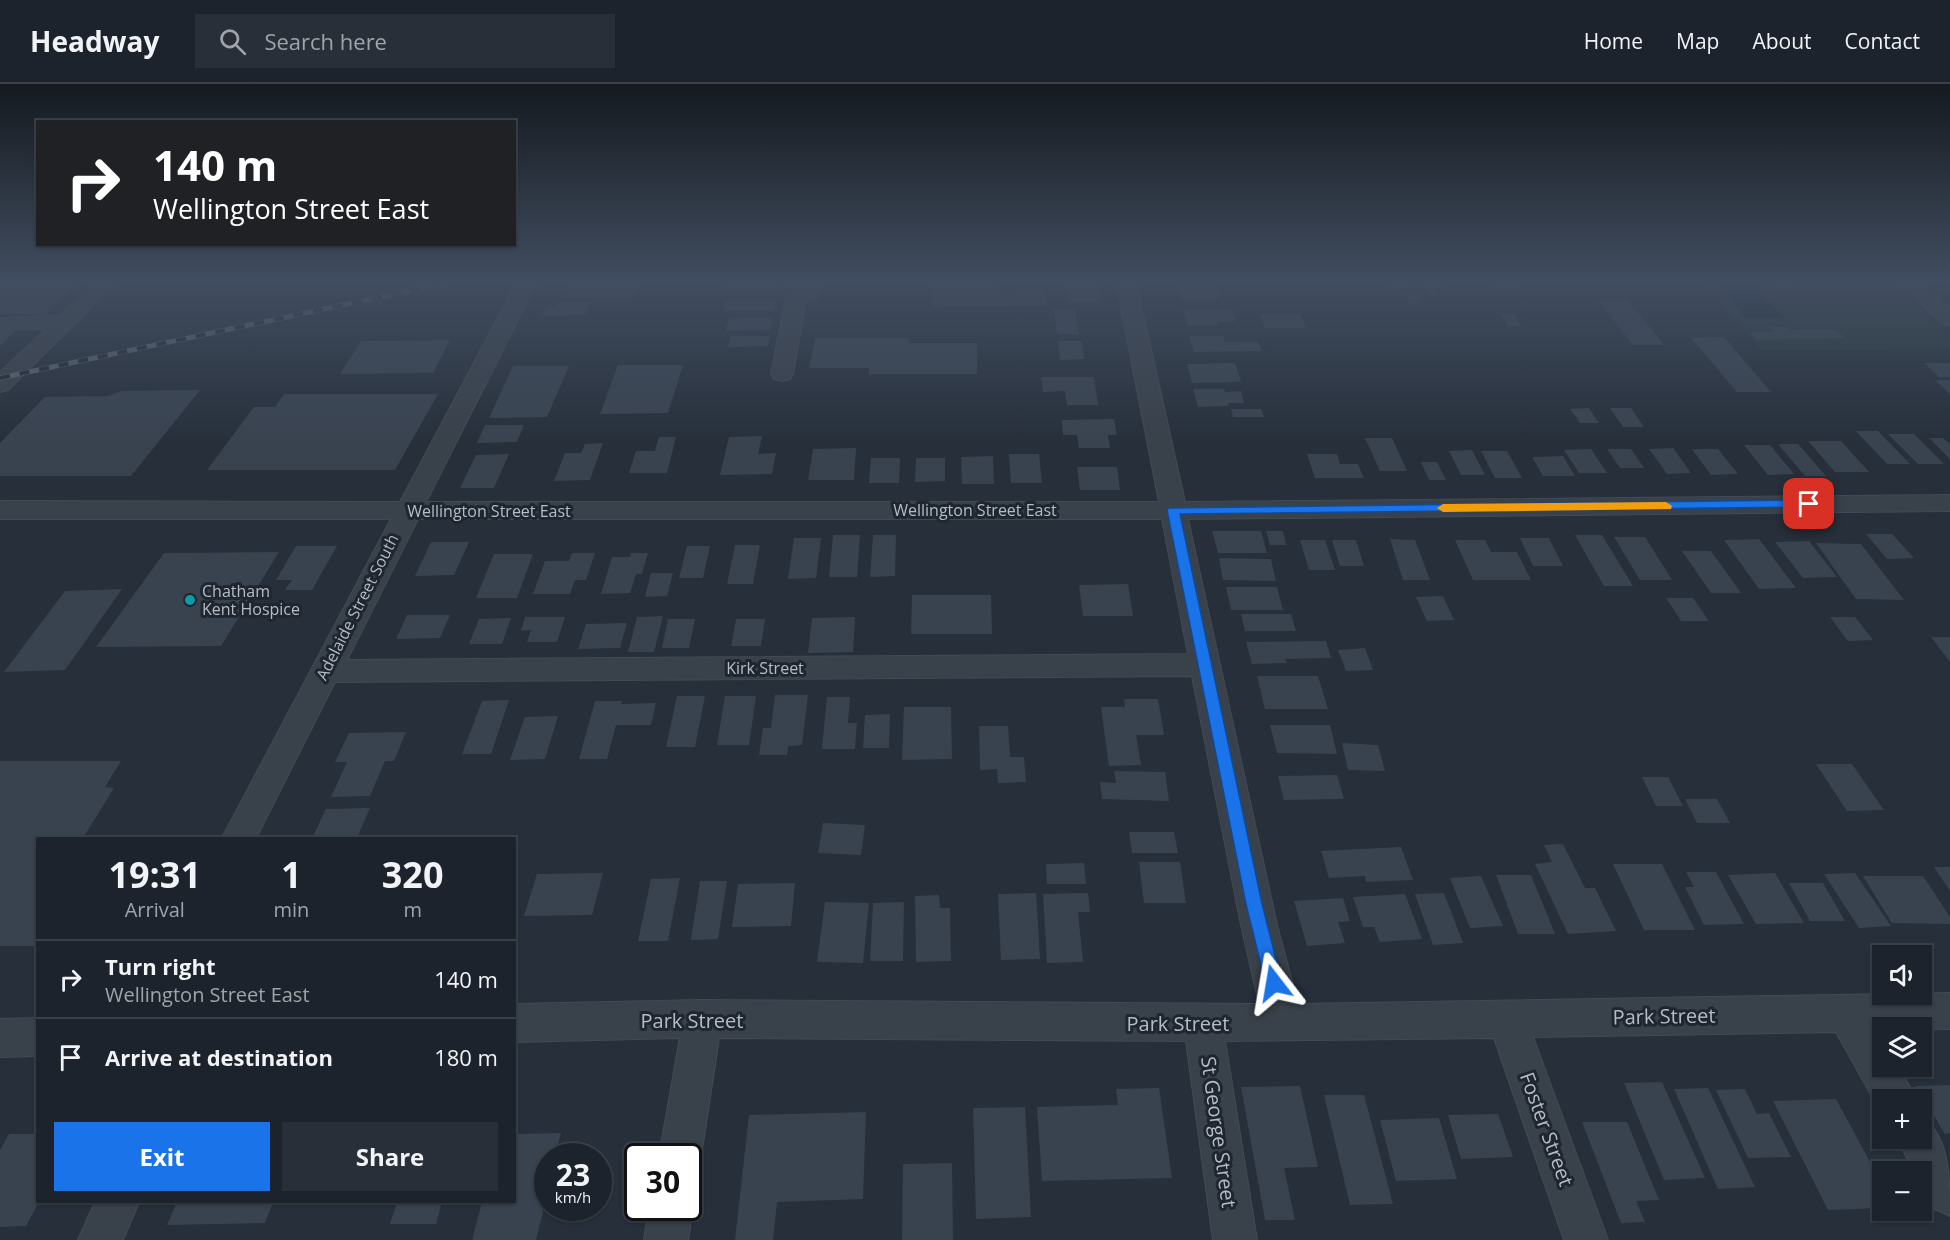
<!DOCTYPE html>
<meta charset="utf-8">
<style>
:root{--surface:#1c232c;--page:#292f38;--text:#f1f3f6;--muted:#a0a4a9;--line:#3a4048;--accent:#1a73e8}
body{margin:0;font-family:"Open Sans",sans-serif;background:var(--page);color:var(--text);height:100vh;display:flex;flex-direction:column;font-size:22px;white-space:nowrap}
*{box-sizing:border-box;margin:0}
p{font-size:20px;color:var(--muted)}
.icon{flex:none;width:33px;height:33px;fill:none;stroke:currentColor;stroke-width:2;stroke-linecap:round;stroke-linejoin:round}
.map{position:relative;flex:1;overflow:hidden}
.side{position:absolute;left:36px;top:753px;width:480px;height:366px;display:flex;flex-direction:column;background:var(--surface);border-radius:0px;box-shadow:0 2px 4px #0004,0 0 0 2px var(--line)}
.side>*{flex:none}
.top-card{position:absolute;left:36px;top:36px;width:480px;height:126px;border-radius:0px;box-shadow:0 2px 4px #0004,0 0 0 2px var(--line);background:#202124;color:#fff;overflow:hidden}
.tools{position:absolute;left:1872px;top:861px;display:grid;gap:12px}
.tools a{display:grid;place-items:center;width:60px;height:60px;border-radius:0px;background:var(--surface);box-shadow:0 2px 4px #0004,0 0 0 2px var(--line);font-size:30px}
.speed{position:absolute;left:534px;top:1059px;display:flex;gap:12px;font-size:30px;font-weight:700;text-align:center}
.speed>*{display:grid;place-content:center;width:78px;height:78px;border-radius:50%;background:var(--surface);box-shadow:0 2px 4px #0004,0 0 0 2px var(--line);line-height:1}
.speed small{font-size:15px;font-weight:400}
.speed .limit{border:3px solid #111;border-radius:9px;background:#fff;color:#111}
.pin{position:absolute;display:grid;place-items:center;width:51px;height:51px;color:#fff;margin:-26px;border-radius:12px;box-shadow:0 3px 9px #0006}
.me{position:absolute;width:66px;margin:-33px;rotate:346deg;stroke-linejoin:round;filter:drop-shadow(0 0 4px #0008)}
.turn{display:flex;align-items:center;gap:21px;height:126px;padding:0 18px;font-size:27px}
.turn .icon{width:78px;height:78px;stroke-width:2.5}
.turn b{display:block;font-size:42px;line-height:51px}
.eta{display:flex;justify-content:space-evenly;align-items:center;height:102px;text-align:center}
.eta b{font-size:36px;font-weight:700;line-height:42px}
.primary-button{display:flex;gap:12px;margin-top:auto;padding:12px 18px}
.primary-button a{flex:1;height:69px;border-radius:0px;background:var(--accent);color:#fff;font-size:24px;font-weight:700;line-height:69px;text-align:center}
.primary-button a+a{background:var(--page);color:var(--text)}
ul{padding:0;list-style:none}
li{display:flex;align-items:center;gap:18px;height:78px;padding:0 18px;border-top:2px solid var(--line)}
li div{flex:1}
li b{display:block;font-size:22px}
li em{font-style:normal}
header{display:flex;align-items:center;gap:36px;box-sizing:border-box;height:84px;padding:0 30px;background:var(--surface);border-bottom:2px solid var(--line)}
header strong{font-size:28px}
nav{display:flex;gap:33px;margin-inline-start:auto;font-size:21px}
.search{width:420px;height:54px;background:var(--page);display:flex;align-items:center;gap:15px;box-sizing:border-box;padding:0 21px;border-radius:0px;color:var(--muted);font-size:22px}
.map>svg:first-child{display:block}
.green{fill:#28393b}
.water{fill:#1a2736}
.building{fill:#394350}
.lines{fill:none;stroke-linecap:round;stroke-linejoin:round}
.minor-casing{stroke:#434a53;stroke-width:2}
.minor{fill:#39414a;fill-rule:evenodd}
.rail-casing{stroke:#5c6571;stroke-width:5}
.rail{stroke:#1f262f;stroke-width:4;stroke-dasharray:10;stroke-linecap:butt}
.route{fill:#1a73e8;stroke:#114b97;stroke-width:1.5}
.slow{fill:#f59e0b}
.culture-dot{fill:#0f9aa8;stroke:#1f262f;stroke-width:2}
.labels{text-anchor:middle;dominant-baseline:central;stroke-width:6;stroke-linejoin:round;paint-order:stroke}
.street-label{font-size:16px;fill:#b5bcc6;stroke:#1f262f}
.poi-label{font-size:16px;fill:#b5bcc6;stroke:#1f262f;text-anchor:start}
.near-street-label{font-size:20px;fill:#b5bcc6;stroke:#1f262f}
</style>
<header>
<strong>Headway</strong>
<div class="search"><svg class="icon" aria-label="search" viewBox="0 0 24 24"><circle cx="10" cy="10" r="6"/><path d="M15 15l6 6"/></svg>Search here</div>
<nav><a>Home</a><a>Map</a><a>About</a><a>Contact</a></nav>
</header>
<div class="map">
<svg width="1950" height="1156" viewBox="0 0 1950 1156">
<rect width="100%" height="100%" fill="#262f3a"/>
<!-- green -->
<polygon class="green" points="1699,198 1889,198 1950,251 1950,265 1761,266"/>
<!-- water -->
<polygon class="water" points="1713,198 1749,198 1784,234 1746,234"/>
<!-- building -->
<g class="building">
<polygon points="0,198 78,198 46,231 0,230"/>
<polygon points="574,198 640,198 634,214 566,214"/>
<polygon points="728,198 751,198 749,206 725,206"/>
<polygon points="757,198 778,198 776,205 755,205"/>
<polygon points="806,198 821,198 819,215 804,215"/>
<polygon points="933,198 994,198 995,208 1045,207 1046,222 932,223"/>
<polygon points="1067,198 1097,198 1100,218 1069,218"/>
<polygon points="1387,198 1407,198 1410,204 1390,204"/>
<polygon points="1416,198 1441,198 1444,202 1433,202 1440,214 1431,214 1424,202 1419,202"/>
<polygon points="1492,198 1516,198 1521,206 1497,206"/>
<polygon points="1578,198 1624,198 1624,200 1580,200"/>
<polygon points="1773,198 1790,198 1796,203 1778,203"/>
<polygon points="1177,203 1216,203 1220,215 1181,215"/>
<polygon points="1405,209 1419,209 1423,219 1410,219"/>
<polygon points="1627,215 1664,261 1633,261 1598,216"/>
<polygon points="776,216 774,227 723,227 726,217"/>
<polygon points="591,217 585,231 542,232 546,223 556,222 559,218"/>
<polygon points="1054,225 1075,225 1079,250 1057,250"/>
<polygon points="1183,225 1232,225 1236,237 1217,238 1218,241 1188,242"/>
<polygon points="1260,230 1300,230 1306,244 1265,244"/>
<polygon points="1501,230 1514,230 1521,242 1508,242"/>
<polygon points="772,233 770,246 726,247 729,234"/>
<polygon points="1771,243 1787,243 1790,246 1835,245 1845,254 1757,256 1749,248 1775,247"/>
<polygon points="0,245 17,245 0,262"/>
<polygon points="731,252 770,252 768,262 728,263"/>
<polygon points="1189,252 1223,252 1225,258 1258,258 1262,267 1194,268"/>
<polygon points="1724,253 1771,308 1737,308 1691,254"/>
<polygon points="815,254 909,254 909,259 977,259 977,290 869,290 869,284 809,284"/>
<polygon points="450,256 433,289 340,290 361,257"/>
<polygon points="1058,257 1082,257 1084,275 1060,276"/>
<polygon points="1235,279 1241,298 1192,299 1187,280"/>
<polygon points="1924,279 1950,279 1950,293 1939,293"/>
<polygon points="618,281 683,281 668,329 600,330"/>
<polygon points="513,282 569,282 547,333 489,334"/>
<polygon points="1041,293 1094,293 1098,321 1067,321 1065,307 1043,308"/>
<polygon points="1935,296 1950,296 1950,310"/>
<polygon points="1193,305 1224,305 1225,308 1241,307 1244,319 1228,319 1229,322 1198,323"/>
<polygon points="200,306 131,392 0,392 0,359 45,313 107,312 122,307"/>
<polygon points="284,310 438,310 395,386 207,386 254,323 275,323"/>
<polygon points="1589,324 1599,339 1580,339 1570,325"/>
<polygon points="1610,324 1631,324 1644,343 1623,343"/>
<polygon points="1231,325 1261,325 1264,333 1233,333"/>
<polygon points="1114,335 1117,351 1108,351 1110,364 1079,364 1077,351 1063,351 1062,336"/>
<polygon points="485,341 524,341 517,358 477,359"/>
<polygon points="1856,347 1878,347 1910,380 1887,380"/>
<polygon points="1888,350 1914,350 1944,380 1918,380"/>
<polygon points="762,352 758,370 776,369 772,390 720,391 729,353"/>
<polygon points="659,353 676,353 667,389 629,389 636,367 655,367"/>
<polygon points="1365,354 1392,354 1407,387 1380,387"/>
<polygon points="1929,354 1943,354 1950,360 1950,375"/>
<polygon points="1808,357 1841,357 1869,388 1835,388"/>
<polygon points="603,359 590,396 554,397 565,369 581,369 585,360"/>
<polygon points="1778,360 1798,360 1826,392 1805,392"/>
<polygon points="1744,361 1770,361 1794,390 1768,391"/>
<polygon points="856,364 854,396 808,396 813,365"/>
<polygon points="1673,364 1691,389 1667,390 1649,365"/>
<polygon points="1591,365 1607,389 1579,389 1564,366"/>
<polygon points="1607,365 1631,365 1644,384 1620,384"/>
<polygon points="1692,365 1718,365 1738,390 1711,391"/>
<polygon points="1472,366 1485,391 1461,391 1449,367"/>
<polygon points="1481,367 1507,367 1522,394 1495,394"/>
<polygon points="509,370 494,404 460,404 476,371"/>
<polygon points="1009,370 1039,370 1042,399 1011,399"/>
<polygon points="1307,370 1337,370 1340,380 1358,380 1364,394 1315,394"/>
<polygon points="993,372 994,400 962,400 961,373"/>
<polygon points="1563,372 1575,392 1543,392 1532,373"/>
<polygon points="871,374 900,374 899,399 869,399"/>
<polygon points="916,374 945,374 945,397 915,398"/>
<polygon points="1421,378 1437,378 1446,396 1429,396"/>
<polygon points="1077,383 1117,383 1120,406 1080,406"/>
<polygon points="1212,447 1261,447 1267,469 1218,469"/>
<polygon points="1266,447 1283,447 1286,461 1270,461"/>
<polygon points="1866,450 1892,450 1914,474 1887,475"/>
<polygon points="833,451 860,451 857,493 829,493"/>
<polygon points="873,451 896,451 895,492 870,493"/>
<polygon points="1575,451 1602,451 1633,502 1604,502"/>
<polygon points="1614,453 1645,453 1672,496 1640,496"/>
<polygon points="794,454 821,454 816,494 788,495"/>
<polygon points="1520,454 1549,454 1563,482 1533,482"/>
<polygon points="1390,455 1415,456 1430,496 1403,496"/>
<polygon points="1759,455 1796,504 1759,505 1724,456"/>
<polygon points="1300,456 1325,456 1335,486 1309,486"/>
<polygon points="1332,456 1356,456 1364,482 1340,482"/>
<polygon points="1455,456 1485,456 1491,468 1517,468 1531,496 1473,496"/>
<polygon points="1809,457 1837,493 1803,494 1775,458"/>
<polygon points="431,458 469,458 454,491 415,492"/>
<polygon points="1816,459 1861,460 1904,516 1856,515"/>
<polygon points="735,461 760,461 753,500 727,500"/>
<polygon points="296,462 337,462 312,506 285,506 292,496 276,496"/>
<polygon points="687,462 710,462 703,494 679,494"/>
<polygon points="1682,467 1711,467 1741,509 1711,509"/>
<polygon points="279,468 221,562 96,563 164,469"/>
<polygon points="572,469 595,469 586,496 575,496 570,510 533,510 545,477 569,477"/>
<polygon points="631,469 648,469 642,490 636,490 630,509 601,510 612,473 630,473"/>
<polygon points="494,470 533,470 517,514 476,514"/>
<polygon points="1219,474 1271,475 1276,497 1223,496"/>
<polygon points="651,489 673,489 667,512 645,513"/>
<polygon points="1128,500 1133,532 1083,532 1079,501"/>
<polygon points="1226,503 1277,503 1283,526 1231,526"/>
<polygon points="122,505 65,586 4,588 65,507"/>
<polygon points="912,511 991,511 992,550 911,550"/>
<polygon points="1443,512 1454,536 1427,537 1416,513"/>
<polygon points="1666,514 1693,514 1709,537 1681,537"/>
<polygon points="1241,530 1291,530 1296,547 1245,547"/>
<polygon points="407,531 450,531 440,554 396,555"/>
<polygon points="663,532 654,568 628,568 637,533"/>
<polygon points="525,533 565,533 557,558 527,558 531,546 521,547"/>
<polygon points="855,533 853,568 808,569 812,534"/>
<polygon points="1830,533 1855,533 1873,556 1848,557"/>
<polygon points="511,534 502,560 469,560 479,535"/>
<polygon points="668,535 695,535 689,564 662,564"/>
<polygon points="736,535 765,535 761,562 731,562"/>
<polygon points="627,539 620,564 578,565 586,540"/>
<polygon points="1931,553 1950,553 1950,578"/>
<polygon points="1326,557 1331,574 1285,575 1287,579 1252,580 1246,558"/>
<polygon points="1365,564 1373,586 1346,587 1338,566"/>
<polygon points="1257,592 1318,592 1328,625 1265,625"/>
<polygon points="775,611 808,611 802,661 788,662 787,671 759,671 763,644 771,644"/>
<polygon points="677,612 705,612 695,663 666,663"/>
<polygon points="725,612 756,612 749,661 717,661"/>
<polygon points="827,613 850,613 848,639 857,639 855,665 822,665"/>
<polygon points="1124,615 1158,615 1164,651 1136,651 1141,681 1109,682 1101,623 1125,623"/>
<polygon points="509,616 491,670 462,670 482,617"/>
<polygon points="595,617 622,617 621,620 656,619 651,641 616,641 607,675 579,675"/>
<polygon points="904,623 951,623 952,675 902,676"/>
<polygon points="890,630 889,664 863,664 865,631"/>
<polygon points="558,632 545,675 510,676 525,633"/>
<polygon points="1270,641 1330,641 1337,670 1277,669"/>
<polygon points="979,642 1008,642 1010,673 1024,673 1026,698 998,699 997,685 980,686"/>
<polygon points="406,648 394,677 385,677 370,712 331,713 347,678 335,678 349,649"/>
<polygon points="1342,659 1378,661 1385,687 1348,686"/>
<polygon points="0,677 121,677 105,703 114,704 83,754 38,754 38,862 0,862"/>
<polygon points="1816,680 1852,680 1884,726 1847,727"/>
<polygon points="1114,687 1165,688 1169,717 1102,715 1100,698 1116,699"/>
<polygon points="1337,691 1344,715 1284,716 1278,692"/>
<polygon points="1642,693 1668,693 1683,722 1656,722"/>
<polygon points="1685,715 1717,715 1730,739 1697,739"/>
<polygon points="370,724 357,754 312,754 326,725"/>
<polygon points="823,739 865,741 861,771 818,769"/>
<polygon points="1129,748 1174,748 1178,769 1132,769"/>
<polygon points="1563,760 1585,804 1595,804 1616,847 1568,850 1535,780 1552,778 1544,761"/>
<polygon points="1401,763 1413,796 1366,798 1365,792 1329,794 1321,767"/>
<polygon points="1139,778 1180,778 1186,819 1144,819"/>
<polygon points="1084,779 1086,800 1047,800 1046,780"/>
<polygon points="1613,780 1662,780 1695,846 1644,846"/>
<polygon points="1934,783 1950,783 1950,807"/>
<polygon points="1686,788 1716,788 1744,840 1704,841 1685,803 1694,803"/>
<polygon points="603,789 592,831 524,832 537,790"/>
<polygon points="1775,789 1804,839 1756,840 1728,791"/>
<polygon points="1855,789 1891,842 1859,844 1824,790"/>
<polygon points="1496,791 1531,791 1555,850 1518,850"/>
<polygon points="1481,792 1503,842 1470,844 1450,794"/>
<polygon points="1863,792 1923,792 1950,833 1950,840 1892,839"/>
<polygon points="680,794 668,857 638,857 651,795"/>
<polygon points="700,797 727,797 718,855 691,856"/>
<polygon points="795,799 791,842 732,843 738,800"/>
<polygon points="1789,799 1823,799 1845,837 1810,837"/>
<polygon points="1036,809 1040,875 1001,876 998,810"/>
<polygon points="1077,809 1088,809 1090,828 1078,828 1083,878 1047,879 1043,810"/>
<polygon points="1444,809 1463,859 1433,861 1415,810"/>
<polygon points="1405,810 1422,855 1380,858 1374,843 1363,843 1353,813"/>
<polygon points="939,811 940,824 950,824 951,877 916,878 915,812"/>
<polygon points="1343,814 1350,837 1338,838 1345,859 1307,862 1294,817"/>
<polygon points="825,818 869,819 863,879 817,878"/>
<polygon points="904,818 903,877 870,877 873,819"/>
<polygon points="1662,998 1705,1094 1664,1096 1624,999"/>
<polygon points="1950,1001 1950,1049 1945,1050 1916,1002"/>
<polygon points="1300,1002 1318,1083 1284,1084 1295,1136 1265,1136 1241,1003"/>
<polygon points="1159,1004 1172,1094 1042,1097 1037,1023 1118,1021 1116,1005"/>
<polygon points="1708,1004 1755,1103 1718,1105 1674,1005"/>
<polygon points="1745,1005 1757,1030 1769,1029 1791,1073 1748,1074 1716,1006"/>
<polygon points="1324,1011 1364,1011 1393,1120 1350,1121"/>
<polygon points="1836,1015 1882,1100 1882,1124 1828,1126 1773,1017"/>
<polygon points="1025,1023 1031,1133 976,1135 973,1024"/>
<polygon points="866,1028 863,1115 777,1118 773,1156 735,1156 749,1031"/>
<polygon points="1498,1030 1513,1073 1461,1075 1448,1031"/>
<polygon points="1439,1034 1457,1095 1396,1097 1380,1036"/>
<polygon points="1582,1038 1627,1038 1659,1116 1636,1117 1645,1138 1621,1139"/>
<polygon points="561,1049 555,1072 548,1072 548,1107 536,1156 472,1156 482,1118 514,1118 514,1050"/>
<polygon points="9,1050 38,1050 39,1118 26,1142 0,1143 0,1066"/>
<polygon points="952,1079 953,1156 902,1156 903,1080"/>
<polygon points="177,1118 273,1118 265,1139 167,1141"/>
<polygon points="397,1118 442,1118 436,1140 390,1140"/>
</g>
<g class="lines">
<!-- minor casing -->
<g class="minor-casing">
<g id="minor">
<polygon points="95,198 117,198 8,306 0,308 0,288 46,245 0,246 0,234 60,232"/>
<path d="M517,198H537L426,418H1159L1116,198H1136L1185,418L1950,411V427L1188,435L1277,841L1298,920L1950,909V945L1882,944V947H1878L1882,954V982H1899L1916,1016H1882V1030L1836,948L1533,953L1608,1156H1564L1494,954L1225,957L1257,1156H1213L1186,957L719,954L701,1072L695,1087L688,1090V1072H659L680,954L514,958V920L703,916L1259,920L1241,841L1192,592L335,598L256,754H222L391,435H0V417L400,418ZM418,435H1162L1188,570L347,576Z"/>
<polygon points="789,198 809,198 793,290 790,295 782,297 774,295 771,290"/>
<polygon points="1897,198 1919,198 1950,224 1950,241 1942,240"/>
<polygon points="38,934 38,972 0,973 0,935"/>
<path d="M1922,1035C1950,1050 1950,1099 1950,1132L1935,1125L1922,1102V1088H1914L1897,1054H1922Z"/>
<polygon points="688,1114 693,1124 688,1156 644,1156 649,1124 688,1124"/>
<polygon points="95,1118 139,1118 123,1156 78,1156"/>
</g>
</g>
<!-- minor -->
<use href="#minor" class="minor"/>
<!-- rail casing -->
<g class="rail-casing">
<polyline id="rail" points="0,294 451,198"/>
</g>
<!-- rail -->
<use href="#rail" class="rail"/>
</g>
<!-- sky -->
<linearGradient id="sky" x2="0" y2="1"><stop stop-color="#151a20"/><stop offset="0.55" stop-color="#414d60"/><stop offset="1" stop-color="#414d60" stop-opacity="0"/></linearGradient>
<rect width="1950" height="360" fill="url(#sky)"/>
<!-- route -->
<polygon class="route" points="1809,416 1814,420 1813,423 1180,430 1262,820 1282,899 1280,905 1274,907 1267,905 1246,820 1167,426 1169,424"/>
<!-- slow -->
<polygon class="slow" points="1666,418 1672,422 1671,425 1443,428 1437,424 1443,420"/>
<!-- markers -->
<circle class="culture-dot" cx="190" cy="516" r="6"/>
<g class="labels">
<!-- street labels -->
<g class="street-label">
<text x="975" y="426">Wellington Street East</text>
<text x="489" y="427">Wellington Street East</text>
<text transform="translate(357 523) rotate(-63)">Adelaide Street South</text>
<text x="765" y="584">Kirk Street</text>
</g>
<!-- poi labels -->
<g class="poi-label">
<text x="202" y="507">Chatham<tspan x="202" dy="18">Kent Hospice</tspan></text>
</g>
<!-- near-street labels -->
<g class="near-street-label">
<text transform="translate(1664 932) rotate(-1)">Park Street</text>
<text x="692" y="936">Park Street</text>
<text x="1178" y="939">Park Street</text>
<text transform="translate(1547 1045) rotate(70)">Foster Street</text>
<text transform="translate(1219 1048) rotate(82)">St George Street</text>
</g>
</g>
</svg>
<div class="tools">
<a><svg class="icon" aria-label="sound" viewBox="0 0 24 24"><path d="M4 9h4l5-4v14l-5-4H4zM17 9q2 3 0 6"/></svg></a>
<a><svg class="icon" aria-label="layers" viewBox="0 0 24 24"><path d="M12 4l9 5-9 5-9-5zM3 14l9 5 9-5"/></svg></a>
<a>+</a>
<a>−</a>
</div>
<div class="speed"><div>23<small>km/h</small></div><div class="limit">30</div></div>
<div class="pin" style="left:1809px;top:420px;background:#d93025"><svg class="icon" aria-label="arrive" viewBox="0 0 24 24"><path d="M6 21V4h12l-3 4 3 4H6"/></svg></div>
<svg class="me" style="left:1274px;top:899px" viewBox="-20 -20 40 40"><path d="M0-17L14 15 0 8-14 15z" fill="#1a73e8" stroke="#fff" stroke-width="4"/></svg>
<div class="top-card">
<div class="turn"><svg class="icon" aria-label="right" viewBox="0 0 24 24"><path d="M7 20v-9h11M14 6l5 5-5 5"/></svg><div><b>140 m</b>Wellington Street East</div></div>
</div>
<section class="side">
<div class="eta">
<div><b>19:31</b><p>Arrival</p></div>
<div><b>1</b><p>min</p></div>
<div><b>320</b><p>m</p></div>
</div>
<ul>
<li><svg class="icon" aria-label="right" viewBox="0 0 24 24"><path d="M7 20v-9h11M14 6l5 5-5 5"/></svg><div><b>Turn right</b><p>Wellington Street East</p></div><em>140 m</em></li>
<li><svg class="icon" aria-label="arrive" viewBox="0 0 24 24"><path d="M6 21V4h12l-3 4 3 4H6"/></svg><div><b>Arrive at destination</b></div><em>180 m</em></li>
</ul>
<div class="primary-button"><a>Exit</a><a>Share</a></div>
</section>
</div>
